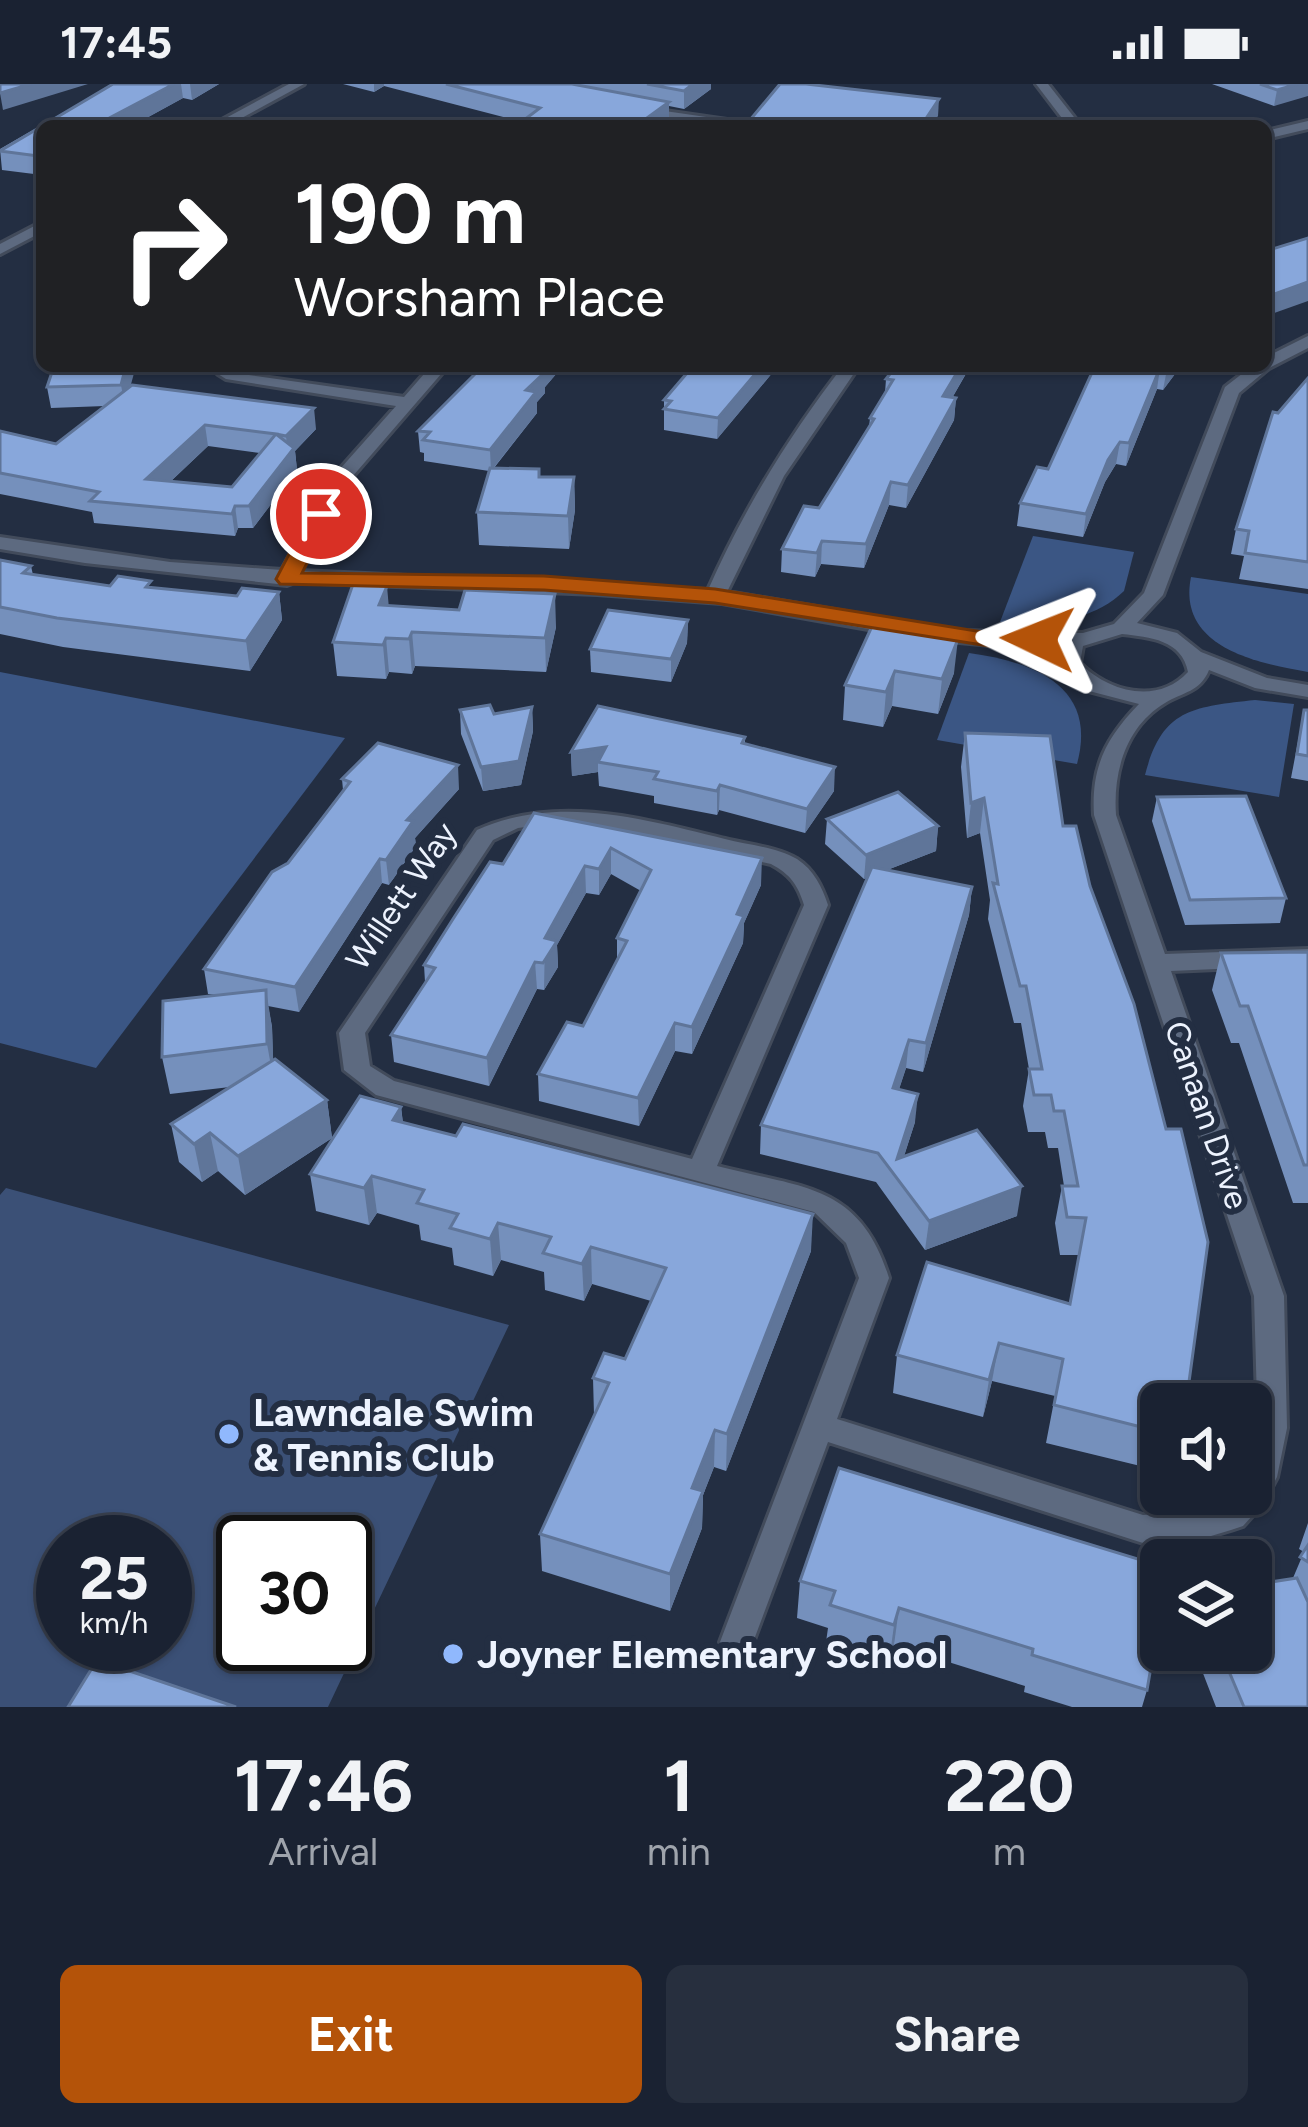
<!DOCTYPE html>
<style>
:root{--surface:#1a2232;--page:#272f3e;--text:#f1f3f6;--muted:#9fa4ac;--line:#383f4d;--accent:#b45309}
body{margin:0;font-family:Figtree,sans-serif;background:var(--page);color:var(--text);height:100vh;display:flex;flex-direction:column;font-size:45px;white-space:nowrap}
*{box-sizing:border-box;margin:0}
p{font-size:39px;color:var(--muted)}
.icon{flex:none;width:66px;height:66px;fill:none;stroke:currentColor;stroke-width:2;stroke-linecap:round;stroke-linejoin:round}
.map{position:relative;height:1623px;overflow:hidden}
.panel{display:flex;flex-direction:column;background:var(--surface);flex:1}
.panel>*{flex:none}
.hud{position:absolute;left:36px;top:36px;width:1236px;height:252px;border-radius:18px;box-shadow:0 3px 9px #0004,0 0 0 3px var(--line);background:#202124;color:#fff;overflow:hidden}
.buttons{position:absolute;left:1140px;top:1299px;display:grid;gap:24px}
.buttons a{display:grid;place-items:center;width:132px;height:132px;border-radius:18px;background:var(--surface);box-shadow:0 3px 9px #0004,0 0 0 3px var(--line);font-size:60px}
.speed{position:absolute;left:36px;top:1431px;display:flex;gap:24px;font-size:60px;font-weight:700;text-align:center}
.speed>*{display:grid;place-content:center;width:156px;height:156px;border-radius:50%;background:var(--surface);box-shadow:0 3px 9px #0004,0 0 0 3px var(--line);line-height:1}
.speed small{font-size:30px;font-weight:400}
.speed .limit{border:6px solid #111;border-radius:18px;background:#fff;color:#111}
.pin{position:absolute;display:grid;place-items:center;width:102px;height:102px;color:#fff;margin:-51px;border:6px solid #fff;border-radius:50%;box-shadow:0 3px 12px #0007}
.me{position:absolute;width:132px;margin:-66px;rotate:272deg;stroke-linejoin:round;filter:drop-shadow(0 0 9px #0008)}
.turn{display:flex;align-items:center;gap:42px;height:252px;padding:0 60px;font-size:54px}
.turn .icon{width:156px;height:156px;stroke-width:2.5}
.turn b{display:block;font-size:84px;line-height:102px}
.eta{display:flex;justify-content:space-evenly;align-items:center;height:204px;text-align:center}
.eta b{font-size:72px;font-weight:700;line-height:84px}
.button{display:flex;gap:24px;margin-top:auto;padding:24px 60px}
.button a{flex:1;height:138px;border-radius:18px;background:var(--accent);color:#fff;font-size:48px;font-weight:700;line-height:138px;text-align:center}
.button a+a{background:var(--page);color:var(--text)}
.status{display:flex;justify-content:space-between;align-items:center;height:84px;padding:0 60px;background:var(--surface);direction:ltr}
.status svg{height:33px;fill:currentColor}
.map>svg:first-child{display:block}
.green{fill:#3b5076;fill-rule:evenodd}
.forest{fill:#3b5684}
.lines{fill:none;stroke-linecap:round;stroke-linejoin:round}
.street-casing{stroke:#424b5b;stroke-width:6}
.street{fill:#5d6a80;fill-rule:evenodd}
.wall{fill:#7590bc;fill-rule:evenodd}
.shaded-wall{fill:#5f7599}
.building{fill:#88a7db;stroke:#5f7599;stroke-width:3;fill-rule:evenodd}
.route{fill:#b45309;stroke:#753606;stroke-width:3}
.poi-dot{fill:#90b8fd;stroke:#232e42;stroke-width:4.5}
.labels{text-anchor:middle;dominant-baseline:central;stroke-width:12;stroke-linejoin:round;paint-order:stroke}
.street-label{font-size:33px;fill:#edf3fe;stroke:#232e42}
.near-poi-label{font-size:39px;font-weight:bold;fill:#edf3fe;stroke:#232e42;text-anchor:start}
</style>
<div class="status"><b>17:45</b><svg viewBox="0 0 49 12"><path d="M0 12V9h3v3zM5 12V6h3v6zM10 12V3h3v9zM15 12V0h3v12zM26 1h20v11H26zM47 4h2v5h-2z"/></svg></div>
<div class="map">
<svg width="1308" height="1623" viewBox="0 0 1308 1623">
<rect width="100%" height="100%" fill="#232e42"/>
<!-- green -->
<path class="green" d="M6,1104L509,1241L328,1623H0V1111ZM63,1458H165V1560H63ZM243,1458H345V1560H243Z"/>
<!-- forest -->
<g class="forest">
<path d="M1033,452L1134,468L1124,507C1091,539 1044,541 1000,538Z"/>
<path d="M1191,493L1308,510V588C1254,579 1177,562 1191,493Z"/>
<path d="M969,569C1035,578 1098,603 1077,680L937,656Z"/>
<polygon points="0,588 345,654 96,984 0,959"/>
<path d="M1255,616L1294,620L1279,713L1145,691C1162,625 1192,623 1255,616Z"/>
</g>
<g class="lines">
<!-- street casing -->
<g class="street-casing">
<g id="street">
<polygon points="289,0 304,0 227,42 211,42"/>
<polygon points="1036,0 1048,0 1081,42 1068,42"/>
<polygon points="637,23 741,38 747,42 714,42 633,30 633,24"/>
<polygon points="1308,37 1308,45 1266,55 1266,47"/>
<polygon points="42,138 42,148 0,170 0,160"/>
<path d="M1308,252V264L1269,284L1239,309L1163,511L1137,539L1177,549L1201,568L1267,594L1308,601V613L1255,604L1209,586C1200,608 1183,608 1165,619C1125,643 1113,689 1116,731L1165,870L1308,865V881L1171,887L1284,1212L1287,1344L1277,1393L1263,1420L1243,1442L1231,1446L1201,1455L1143,1459L828,1358L749,1569L737,1574L725,1569L720,1558L859,1194L846,1159L814,1128L376,1011L344,986L339,949L477,746C557,710 644,735 725,755C748,761 777,763 797,775C814,786 822,803 828,821L717,1082C801,1104 860,1099 889,1194L837,1335L1143,1431L1201,1427L1220,1421L1230,1410H1251L1257,1316L1254,1212L1094,731C1091,683 1106,654 1139,620L1089,607L1067,590L1000,562L919,554L722,519L597,510L295,498L287,501L85,479L0,465V453L170,478L282,486L332,394L396,322L226,295L218,290L220,287L404,313L431,282H448L346,400L301,487L708,506C744,425 789,352 843,282H859L784,392L727,508L958,547L1083,549L1114,540L1144,509L1225,303L1252,282H1266V273ZM1122,550C1150,553 1182,556 1188,588C1158,621 1108,608 1080,579L1083,562ZM1049,561H1063L1060,573L1031,562ZM547,740L628,747L771,780C790,790 798,801 804,821L692,1075L394,997L370,982L365,949L493,756L518,744Z"/>
</g>
</g>
<!-- street -->
<use href="#street" class="street"/>
</g>
<!-- wall -->
<g class="wall">
<polygon points="113,0 219,0 192,16 183,14 42,91 2,86 0,65"/>
<polygon points="343,0 711,0 711,5 684,25 669,22 669,37 662,42 516,42 522,38 384,2 374,8"/>
<polygon points="1212,0 1308,0 1274,22"/>
<path d="M54,282L130,302L316,345L295,367L297,386L253,444H238L235,452L94,439L92,428L0,410V347L56,360L105,322L51,324L47,303ZM208,362L260,369L232,403L171,397Z"/>
<polygon points="483,282 563,282 545,303 545,309 537,318 537,329 494,384 539,393 574,393 575,426 569,465 479,461 477,428 489,387 424,377 424,369 420,368 418,347"/>
<polygon points="778,282 717,355 664,346 664,316"/>
<polygon points="896,282 994,282 992,286 970,283 952,314 956,314 954,336 906,424 889,421 864,484 821,480 815,493 781,488 782,465 819,424 869,343 870,334 885,309 886,295"/>
<polygon points="1095,282 1181,282 1163,306 1157,305 1126,382 1116,380 1105,398 1083,453 1017,442 1020,419 1048,385"/>
<polygon points="1308,294 1308,505 1239,495 1244,472 1231,470 1236,445 1278,329"/>
<polygon points="0,476 31,482 33,491 110,502 152,503 237,512 279,508 282,536 250,587 63,563 0,550"/>
<polygon points="389,522 556,543 546,588 415,582 412,590 389,588 386,595 337,592 333,558"/>
<polygon points="688,536 687,559 671,598 591,588 590,565"/>
<polygon points="873,540 954,589 938,630 892,622 883,643 843,636 845,601"/>
<polygon points="532,623 533,647 521,701 483,707 461,650 460,626 494,630"/>
<polygon points="1304,626 1308,626 1308,697 1291,694"/>
<polygon points="965,649 1063,742 1161,1320 1161,1387 1046,1359 1055,1312 992,1297 983,1333 893,1309 897,1271 1069,1220 1079,1171 1060,1171 1055,1139 1062,1102 1064,1102 1058,1064 1048,1064 1045,1048 1028,1048 1023,1022 1029,985 1021,939 1014,939 988,835 990,816 980,749 967,754 961,683"/>
<polygon points="745,653 745,659 834,707 805,749 719,726 717,731 654,719 654,712 599,702 598,688 572,692 571,668"/>
<polygon points="342,695 459,705 415,754 416,762 389,801 382,799 299,928 268,922 272,943 273,977 327,1016 332,1054 245,1111 218,1087 202,1098 179,1078 171,1040 230,1003 170,1010 162,973 216,911 208,910 204,885 288,779 343,706"/>
<polygon points="1157,713 1286,814 1280,839 1185,841 1152,737"/>
<polygon points="534,729 761,801 744,839 743,859 692,970 675,967 639,1042 539,1017 538,990 583,942 617,875 617,854 641,807 611,790 599,811 586,809 557,861 558,883 544,906 537,905 489,1002 394,978 391,951 425,898 424,881 503,780"/>
<polygon points="827,735 938,742 936,767 887,786 972,803 969,831 923,988 906,984 899,1005 915,1038 904,1072 1017,1132 925,1166 876,1098 760,1070 761,1041 867,794 864,795 825,760"/>
<polygon points="1308,868 1308,1119 1293,1119 1239,959 1231,959 1212,906 1221,869"/>
<polygon points="401,1023 403,1039 811,1167 726,1387 714,1383 703,1411 702,1444 670,1527 542,1487 540,1450 594,1331 593,1294 625,1275 651,1217 592,1200 584,1217 545,1206 544,1188 501,1176 493,1192 454,1181 452,1164 421,1156 419,1141 377,1129 369,1141 316,1127 310,1090"/>
<polygon points="839,1384 1147,1606 1142,1623 1072,1623 1024,1608 1025,1602 894,1561 889,1578 826,1558 828,1544 797,1534 800,1497"/>
<polygon points="1308,1439 1308,1623 1216,1623 1194,1566 1251,1566 1293,1494 1304,1468 1299,1465"/>
</g>
<!-- shaded-wall -->
<g class="shaded-wall">
<polygon points="31,0 88,0 3,26 0,9"/>
<polygon points="174,0 181,0 183,14 132,42 94,42"/>
<polygon points="190,0 219,0 192,16"/>
<polygon points="374,0 384,0 384,2 374,8"/>
<polygon points="693,0 711,0 711,5 684,25 684,7"/>
<polygon points="1298,0 1308,0 1308,12 1274,22 1277,6"/>
<polygon points="939,15 938,32 931,42 921,42"/>
<polygon points="669,18 669,37 662,42 636,42"/>
<polygon points="42,70 41,91 38,72"/>
<polygon points="1308,198 1308,217 1266,232 1266,213"/>
<polygon points="126,282 136,282 125,322 121,301"/>
<polygon points="544,282 563,282 545,303 545,309 537,318 537,329 491,387 490,366"/>
<polygon points="762,282 778,282 717,355 718,334"/>
<polygon points="961,282 970,282 941,334 943,312"/>
<polygon points="1169,282 1181,282 1163,306 1167,285"/>
<polygon points="1160,284 1157,305 1126,382 1129,359"/>
<polygon points="956,314 954,336 906,424 908,401"/>
<polygon points="314,324 316,345 295,367 297,386 253,444 249,422 288,372 286,352"/>
<polygon points="205,341 208,362 150,417 146,395"/>
<polygon points="1120,358 1116,380 1105,398 1083,453 1086,430 1108,376"/>
<polygon points="574,393 575,426 569,465 568,432"/>
<polygon points="891,398 889,421 864,484 866,460"/>
<polygon points="235,422 238,444 235,452 232,430"/>
<polygon points="822,457 821,480 815,493 817,469"/>
<polygon points="387,502 390,536 379,521"/>
<polygon points="279,508 282,536 250,587 246,557"/>
<polygon points="555,510 556,543 546,588 545,554"/>
<polygon points="688,536 687,559 671,598 671,575"/>
<polygon points="412,548 415,582 412,590 409,555"/>
<polygon points="386,554 389,588 386,595 383,561"/>
<polygon points="958,555 954,589 938,630 942,595"/>
<polygon points="895,587 892,622 883,643 886,608"/>
<polygon points="532,623 533,647 521,701 483,707 481,683"/>
<polygon points="606,663 598,678 598,688 572,692 571,668"/>
<polygon points="458,681 459,705 415,754 416,762 389,801 386,776 407,736"/>
<polygon points="835,683 834,707 805,749 807,725"/>
<polygon points="720,701 719,726 717,731 717,707"/>
<polygon points="984,714 980,749 967,754 971,719"/>
<polygon points="938,742 936,767 864,795 866,771"/>
<polygon points="611,764 611,790 599,811 599,785"/>
<polygon points="762,774 761,801 744,839 743,859 692,970 692,943 737,830"/>
<polygon points="380,775 382,799 299,928 295,903"/>
<polygon points="585,782 586,809 557,861 558,883 544,906 545,854"/>
<polygon points="972,803 969,831 923,988 926,959"/>
<polygon points="535,878 537,905 489,1002 487,974"/>
<polygon points="266,906 272,943 274,998 267,960"/>
<polygon points="675,939 675,967 639,1042 638,1014"/>
<polygon points="909,956 906,984 890,1033 893,1004"/>
<polygon points="918,1010 915,1038 897,1094 897,1075"/>
<polygon points="327,1016 332,1054 245,1111 238,1072"/>
<polygon points="401,1023 405,1059 393,1036"/>
<polygon points="210,1049 218,1087 202,1098 194,1060"/>
<polygon points="372,1092 377,1129 369,1141 364,1104"/>
<polygon points="1022,1102 1017,1132 925,1166 929,1137"/>
<polygon points="813,1130 811,1167 726,1387 727,1350"/>
<polygon points="498,1139 501,1176 493,1192 490,1155"/>
<polygon points="591,1163 592,1200 584,1217 582,1180"/>
<polygon points="999,1259 992,1297 983,1333 989,1296"/>
<polygon points="715,1346 714,1383 703,1411 702,1444 670,1527 670,1490 692,1404"/>
<polygon points="899,1524 894,1561 889,1578 894,1541"/>
</g>
<!-- building -->
<g class="building">
<polygon points="0,0 31,0 0,9"/>
<polygon points="113,0 174,0 94,42 42,42 42,70 38,72 0,67"/>
<polygon points="446,0 572,0 669,18 636,42 593,42 565,38 561,42 516,42 540,24"/>
<polygon points="647,0 693,0 684,7"/>
<polygon points="780,0 806,0 939,15 921,42 745,42"/>
<polygon points="1260,0 1298,0 1277,6"/>
<polygon points="1308,154 1308,198 1266,213 1266,167"/>
<polygon points="54,282 126,282 121,301 47,303"/>
<polygon points="483,282 544,282 539,288 544,289 526,306 536,308 490,366 423,356 430,348 418,347"/>
<polygon points="693,282 762,282 718,334 664,325 671,317 664,316"/>
<polygon points="896,282 961,282 943,312 956,314 908,401 891,398 866,460 822,457 817,469 782,465 804,422 819,424 874,335 870,334 893,296 886,295"/>
<polygon points="1095,282 1169,282 1167,285 1160,284 1129,359 1120,358 1108,376 1086,430 1020,419 1037,383 1048,385"/>
<polygon points="1308,294 1308,478 1245,469 1249,447 1236,445 1273,328 1278,329"/>
<path d="M132,301L314,324L286,352L276,350L294,364L249,422H235L232,430L90,417L99,408L0,389V347L56,360ZM205,341L276,350L232,403L146,395Z"/>
<polygon points="490,384 539,385 539,393 574,393 568,432 477,428"/>
<polygon points="0,476 31,482 23,489 110,502 118,492 151,497 146,503 237,512 242,504 279,508 246,557 57,534 0,523"/>
<polygon points="353,500 387,502 379,521 459,526 465,506 555,510 545,554 412,548 409,555 386,554 383,561 333,558"/>
<polygon points="608,526 688,536 671,575 590,565"/>
<polygon points="873,540 958,555 942,595 895,587 886,608 845,601"/>
<polygon points="490,621 494,630 532,623 519,677 481,683 460,626"/>
<polygon points="598,622 745,653 742,659 835,683 807,725 720,701 717,707 654,695 658,688 598,678 606,663 571,668"/>
<polygon points="1304,626 1308,626 1308,672 1297,670"/>
<polygon points="965,649 1050,652 1063,742 1076,742 1090,802 1134,920 1166,1045 1181,1045 1208,1158 1186,1320 1161,1320 1161,1348 1054,1321 1063,1275 999,1259 989,1296 897,1271 927,1178 1070,1220 1086,1134 1067,1133 1062,1102 1078,1102 1064,1027 1054,1027 1051,1011 1034,1011 1029,985 1042,985 1026,902 1020,902 993,799 998,800 984,714 971,719"/>
<polygon points="378,659 458,681 407,736 413,737 386,776 380,775 295,903 204,885 272,788 288,779 350,698 342,695"/>
<polygon points="898,708 938,742 866,771 827,735"/>
<polygon points="1246,712 1286,814 1190,816 1157,713"/>
<polygon points="534,729 762,774 737,830 744,832 692,943 675,939 638,1014 538,990 567,938 583,942 627,857 617,854 651,786 611,764 599,785 585,782 545,854 557,857 543,879 535,878 487,974 391,951 435,884 424,881 453,835 490,778 503,780"/>
<polygon points="872,783 972,803 926,959 909,956 893,1004 918,1010 897,1075 977,1046 1022,1102 929,1137 878,1069 761,1041"/>
<polygon points="1308,868 1308,1081 1304,1081 1248,922 1240,922 1221,869"/>
<polygon points="266,906 267,960 162,973 163,917"/>
<polygon points="275,975 327,1016 238,1072 210,1049 194,1060 171,1040"/>
<polygon points="360,1012 401,1023 393,1036 456,1052 463,1040 813,1130 727,1350 715,1346 692,1404 703,1407 670,1490 540,1450 609,1299 593,1294 604,1269 625,1275 666,1184 591,1163 582,1180 543,1169 551,1153 498,1139 490,1155 450,1144 458,1130 417,1119 424,1106 372,1092 364,1104 310,1090"/>
<polygon points="839,1384 1161,1482 1161,1525 1147,1606 1032,1571 1033,1565 899,1524 894,1541 830,1521 835,1507 800,1497"/>
<polygon points="1308,1461 1308,1478 1300,1473"/>
<polygon points="1297,1494 1308,1518 1308,1623 1244,1623 1220,1566 1251,1566 1251,1501"/>
<polygon points="97,1576 236,1623 68,1623"/>
</g>
<!-- route -->
<polygon class="route" points="321,424 332,430 302,489 544,492 715,505 995,550 1038,548 1049,555 1038,562 995,563 715,519 544,506 280,500 276,495 310,430"/>
<!-- markers -->
<g class="poi-dot">
<circle cx="229" cy="1350" r="12"/>
<circle cx="453" cy="1570" r="12"/>
</g>
<g class="labels">
<!-- street labels -->
<g class="street-label">
<text transform="translate(401 812) rotate(-56)">Willett Way</text>
<text transform="translate(1207 1031) rotate(71)">Canaan Drive</text>
</g>
<!-- near-poi labels -->
<g class="near-poi-label">
<text x="253" y="1328">Lawndale Swim<tspan x="253" dy="45">&amp; Tennis Club</tspan></text>
<text x="477" y="1570">Joyner Elementary School</text>
</g>
</g>
</svg>
<div class="buttons">
<a><svg class="icon" aria-label="sound" viewBox="0 0 24 24"><path d="M4 9h4l5-4v14l-5-4H4zM17 9q2 3 0 6"/></svg></a>
<a><svg class="icon" aria-label="layers" viewBox="0 0 24 24"><path d="M12 4l9 5-9 5-9-5zM3 14l9 5 9-5"/></svg></a>
</div>
<div class="speed"><div>25<small>km/h</small></div><div class="limit">30</div></div>
<div class="pin" style="left:321px;top:430px;background:#d93025"><svg class="icon" aria-label="arrive" viewBox="0 0 24 24"><path d="M6 21V4h12l-3 4 3 4H6"/></svg></div>
<svg class="me" style="left:1038px;top:555px" viewBox="-20 -20 40 40"><path d="M0-17L14 15 0 8-14 15z" fill="#b45309" stroke="#fff" stroke-width="4"/></svg>
<div class="hud">
<div class="turn"><svg class="icon" aria-label="right" viewBox="0 0 24 24"><path d="M7 20v-9h11M14 6l5 5-5 5"/></svg><div><b>190 m</b>Worsham Place</div></div>
</div>
</div>
<section class="panel">
<div class="eta">
<div><b>17:46</b><p>Arrival</p></div>
<div><b>1</b><p>min</p></div>
<div><b>220</b><p>m</p></div>
</div>
<div class="button"><a>Exit</a><a>Share</a></div>
</section>
